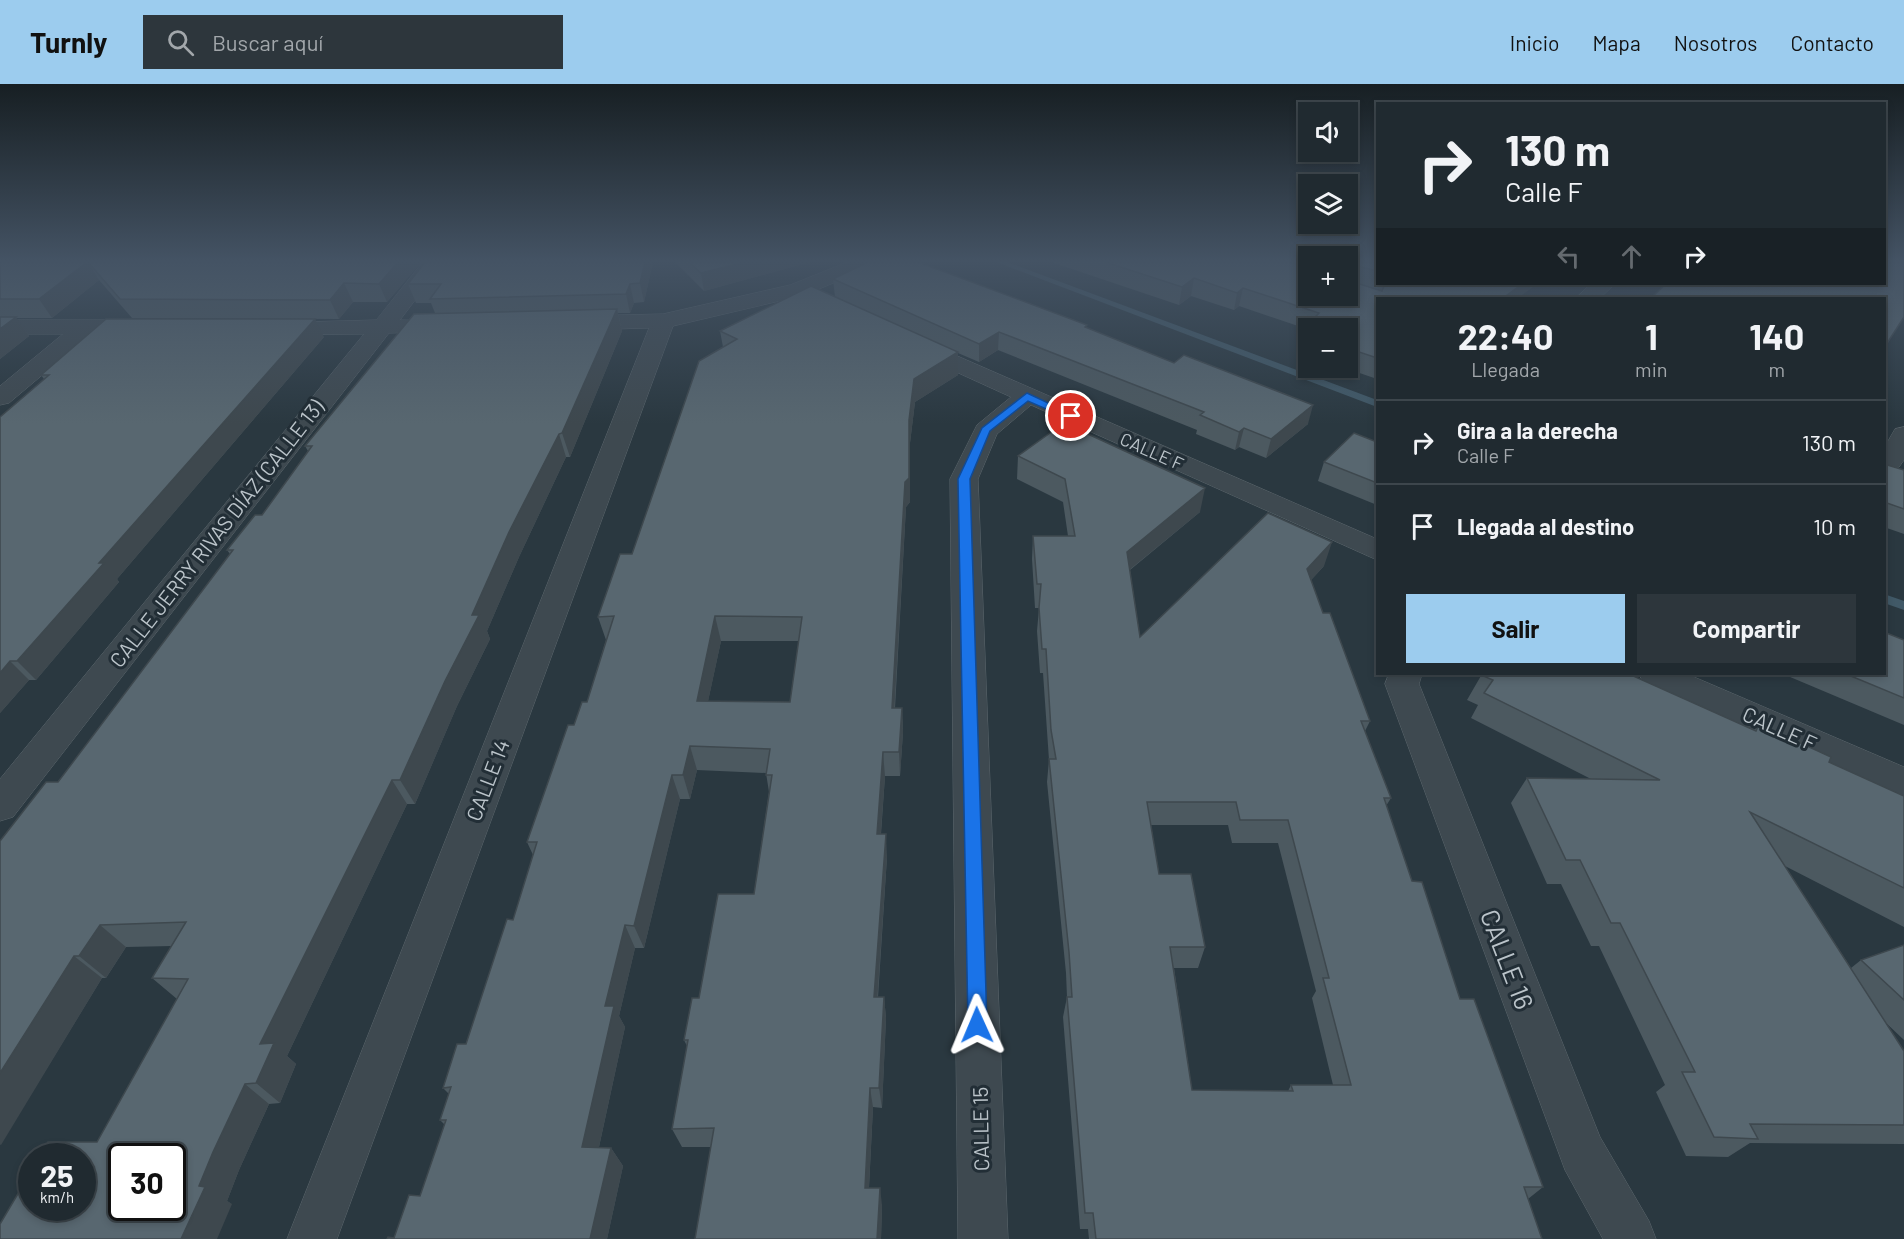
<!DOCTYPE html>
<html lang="es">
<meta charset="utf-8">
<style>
:root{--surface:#202a30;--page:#2d363c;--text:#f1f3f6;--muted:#a2a7ab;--line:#3d464c;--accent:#9cccee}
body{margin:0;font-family:Barlow,sans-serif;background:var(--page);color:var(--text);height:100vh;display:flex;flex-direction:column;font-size:22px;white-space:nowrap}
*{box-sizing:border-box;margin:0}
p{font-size:20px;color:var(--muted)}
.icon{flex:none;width:33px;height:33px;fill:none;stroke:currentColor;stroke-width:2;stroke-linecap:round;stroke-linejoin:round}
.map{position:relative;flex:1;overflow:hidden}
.drawer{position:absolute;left:1376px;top:213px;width:510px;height:378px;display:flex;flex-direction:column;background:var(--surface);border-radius:0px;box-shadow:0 3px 9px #0003,0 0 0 2px var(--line)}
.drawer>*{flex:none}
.top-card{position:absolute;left:1376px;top:18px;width:510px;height:183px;border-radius:0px;box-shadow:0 3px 9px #0003,0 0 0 2px var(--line);background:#202a30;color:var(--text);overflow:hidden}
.tools{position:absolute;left:1298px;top:18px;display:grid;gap:12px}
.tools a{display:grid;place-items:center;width:60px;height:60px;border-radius:0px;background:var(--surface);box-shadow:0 3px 9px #0003,0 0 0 2px var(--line);font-size:30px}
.speed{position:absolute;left:18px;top:1059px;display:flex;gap:12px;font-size:30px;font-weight:700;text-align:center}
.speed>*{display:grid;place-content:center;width:78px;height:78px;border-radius:50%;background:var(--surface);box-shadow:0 3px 9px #0003,0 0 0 2px var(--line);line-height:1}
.speed small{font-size:15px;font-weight:400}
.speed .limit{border:3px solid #111;border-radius:9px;background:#fff;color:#111}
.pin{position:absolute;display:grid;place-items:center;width:51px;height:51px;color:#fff;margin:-26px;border:3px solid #fff;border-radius:50%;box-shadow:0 2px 6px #0007}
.me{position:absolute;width:66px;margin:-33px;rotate:359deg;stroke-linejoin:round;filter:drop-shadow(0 0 4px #0008)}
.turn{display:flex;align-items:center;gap:21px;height:126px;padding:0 30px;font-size:27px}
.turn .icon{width:78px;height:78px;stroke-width:2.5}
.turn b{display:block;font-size:42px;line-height:51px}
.lanes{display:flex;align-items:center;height:57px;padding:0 30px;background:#0003;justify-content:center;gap:30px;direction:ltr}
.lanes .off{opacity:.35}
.eta{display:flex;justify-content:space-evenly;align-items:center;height:102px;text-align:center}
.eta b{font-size:36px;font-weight:700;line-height:42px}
.action{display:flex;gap:12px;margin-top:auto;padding:12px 30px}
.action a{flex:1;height:69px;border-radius:0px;background:var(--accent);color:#111;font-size:24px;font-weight:700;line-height:69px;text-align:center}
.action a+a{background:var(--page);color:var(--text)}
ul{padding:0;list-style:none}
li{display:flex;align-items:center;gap:18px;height:84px;padding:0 30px;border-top:2px solid var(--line)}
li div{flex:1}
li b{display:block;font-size:22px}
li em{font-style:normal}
header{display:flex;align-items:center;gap:36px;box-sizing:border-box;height:84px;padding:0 30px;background:var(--accent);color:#111}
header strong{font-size:28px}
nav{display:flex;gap:33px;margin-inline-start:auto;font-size:21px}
.search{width:420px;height:54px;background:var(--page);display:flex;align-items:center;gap:15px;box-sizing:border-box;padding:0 21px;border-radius:0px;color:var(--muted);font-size:22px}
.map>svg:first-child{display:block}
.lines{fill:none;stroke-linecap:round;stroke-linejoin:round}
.stream{fill:#415967;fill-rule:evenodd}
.minor-casing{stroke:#5c676d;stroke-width:1}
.minor{fill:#3e4950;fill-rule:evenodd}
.wall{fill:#4c5960;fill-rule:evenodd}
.shaded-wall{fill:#3e484e}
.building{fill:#586770;stroke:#3e484e;stroke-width:1.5;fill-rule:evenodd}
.route{fill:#1a73e8;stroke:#114b97;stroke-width:1.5}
.labels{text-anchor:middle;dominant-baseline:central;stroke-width:6;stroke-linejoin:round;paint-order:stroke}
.far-street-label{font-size:18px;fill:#bbc4ca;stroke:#222e36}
.street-label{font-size:21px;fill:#bbc4ca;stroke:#222e36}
.near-street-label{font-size:26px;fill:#bbc4ca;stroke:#222e36}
</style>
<header>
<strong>Turnly</strong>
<div class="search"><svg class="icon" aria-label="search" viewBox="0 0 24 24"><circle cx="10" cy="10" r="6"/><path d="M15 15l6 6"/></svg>Buscar aquí</div>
<nav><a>Inicio</a><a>Mapa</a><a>Nosotros</a><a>Contacto</a></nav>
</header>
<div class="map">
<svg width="1904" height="1155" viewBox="0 0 1904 1155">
<rect width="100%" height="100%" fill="#2a3840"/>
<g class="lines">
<!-- stream -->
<g class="stream">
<polygon points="996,178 1007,178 1377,316 1377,323"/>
<polygon points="1884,510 1904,517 1904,526 1884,519"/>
</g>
<!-- minor casing -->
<g class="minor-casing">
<g id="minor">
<polygon points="423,178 444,178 400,236 455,237 458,242 455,247 389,249 13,733 0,737 0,695 364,250 274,251 266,249 263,244 266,239 376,236"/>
<polygon points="848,178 876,178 873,182 805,211 673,242 337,1155 287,1155 649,244 577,246 569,244 566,239 569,234 577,232 663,230 790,201"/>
<polygon points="1591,200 1615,200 1600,214 1576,214"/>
<polygon points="0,236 141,236 149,238 152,243 149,248 141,250 91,250 9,319 0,321 0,302 63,250 0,250"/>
<polygon points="916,254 1377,455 1377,476 1031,321 997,350 978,395 1008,1155 958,1155 950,395 977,341 1011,313 908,266 904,261 908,256"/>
<polygon points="1904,343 1904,376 1899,383 1884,384 1884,364 1895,345"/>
<polygon points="1389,590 1422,590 1419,600 1600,1053 1649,1137 1656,1155 1603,1155 1565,1086 1385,600"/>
<polygon points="1639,590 1687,590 1904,683 1904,714 1644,599"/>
</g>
</g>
<!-- minor -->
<use href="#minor" class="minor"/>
</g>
<!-- wall -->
<g class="wall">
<polygon points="0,178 421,178 387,218 353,218 339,235 132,234 99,196 52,234 16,234 29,252 0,275"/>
<polygon points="425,178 653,178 644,218 634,219 630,229 618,229 622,247 570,373 566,373 519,473 487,547 490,555 457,622 415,720 407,720 287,972 296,980 280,1019 269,1020 239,1086 227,1117 232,1120 97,1058 177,915 152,894 172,862 126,863 106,894 102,894 0,1061 0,757 58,698 230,470 227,466 262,431 308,367 305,362 435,229 431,219 416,219 408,200"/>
<polygon points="675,178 810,178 704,207"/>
<polygon points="1051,178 1308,178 1308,212 1347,178 1377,178 1377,200 1537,200 1377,214 1377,295 1345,284 1347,284 1347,244 1308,244 1308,271 1296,266 1301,248 1304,244 1239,222 1234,226 1191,212 1179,221"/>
<path d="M833,195L1087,244L1308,340L1266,374L1239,363L1235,366L1196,350L1197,346L998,266L979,278L958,269V291L915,318L910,359V418L906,423L895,624H902L903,648L900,692H885L881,750L887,773L878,913H884L886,934L882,1024L873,1023L869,1104L882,1121L881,1155H695L711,1063H682L672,1045L687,962L684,956L699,914L754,810L769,708L766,689L697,686L690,715H680L644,864H635L619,932L625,943L599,1063L611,1064L623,1082L607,1155H387L394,1154L420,1112L445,1041L440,1036L449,1010L443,1004L466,960L513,836L533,771L527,758L574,641L587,618L606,556L598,533L632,470L723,263L720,247L835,213ZM721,557H799L790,618L708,617Z"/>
<polygon points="324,253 117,495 119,498 36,596 29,596 0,629 44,295 41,291"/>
<polygon points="1377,358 1377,421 1318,397 1324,378"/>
<path d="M1018,372L1200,428L1130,486L1140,553L1324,482L1311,496L1323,529L1370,637L1365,647L1391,714L1386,722L1412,797L1460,915L1543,1103L1528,1115L1542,1155H1089L1088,1145H1080L1063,933L1067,913L1066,889L1047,698L1049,676L1043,589H1040L1037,547L1039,524H1035L1032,475L1033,452H1068L1063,418L1017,395ZM1151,741H1228L1232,759H1278L1316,907L1312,914L1333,1001H1291L1288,1007L1192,1006L1174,884H1198L1205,863L1159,790Z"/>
<polygon points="1884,380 1904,386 1904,450 1884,443"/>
<polygon points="1904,556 1904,641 1783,590 1884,590"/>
<polygon points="1482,590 1754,646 1759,640 1829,678 1904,712 1904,843 1785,782 1851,884 1861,876 1904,861 1904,956 1885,938 1904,967 1904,1060 1750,1059 1728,1073 1686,1072 1656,1008 1665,1001 1599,862 1591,862 1561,800 1547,800 1511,719 1527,694 1591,695 1471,634 1478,621 1467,616"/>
</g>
<!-- shaded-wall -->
<g class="shaded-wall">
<polygon points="87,178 88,178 99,196 52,234 39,215"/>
<polygon points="398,178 421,178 387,218 379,200"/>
<polygon points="645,178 653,178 644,218 640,199"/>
<polygon points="745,178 810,178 704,207 701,189"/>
<polygon points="1353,181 1350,192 1347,202 1347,193 1350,183"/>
<polygon points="1194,194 1191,212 1179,221 1182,203"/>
<polygon points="344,199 353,218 339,235 330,216"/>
<polygon points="630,200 634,219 630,229 626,210"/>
<polygon points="1522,200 1537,200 1518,214 1503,214"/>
<polygon points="1243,204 1239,222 1234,226 1237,209"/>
<polygon points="617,225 622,247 570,373 562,349"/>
<polygon points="16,233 29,252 0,275 0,245"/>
<polygon points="315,235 324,253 117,495 119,498 36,596 17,577 99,479"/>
<polygon points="999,248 998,266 979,278 979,260"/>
<polygon points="958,268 958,291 915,318 910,359 910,418 906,423 893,648 892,624 909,336 914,295"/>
<polygon points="1313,321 1308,340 1266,374 1271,355"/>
<polygon points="1244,344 1239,363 1235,366 1239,348"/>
<polygon points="559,350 566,373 519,473 487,547 490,555 457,622 415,720 400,696 472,531 509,448"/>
<polygon points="1205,404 1200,428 1123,491 1127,468"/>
<polygon points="1332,458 1324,482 1299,509 1307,485"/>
<polygon points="715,532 721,557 703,641 697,617"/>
<polygon points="10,577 29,596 0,629 0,589"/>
<polygon points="902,624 903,648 900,692 899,668"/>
<polygon points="690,662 697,686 690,715 683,691"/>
<polygon points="883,668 885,692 879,773 877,750"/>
<polygon points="672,691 680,715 644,864 634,842"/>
<polygon points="392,696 407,720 287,972 296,980 280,1019 256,999 260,960"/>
<polygon points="886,750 887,773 876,934 874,913"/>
<polygon points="100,841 126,863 106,894 79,872"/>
<polygon points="625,841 635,864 619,932 625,943 595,1081 582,1063 605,922"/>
<polygon points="74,872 102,894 1,1061 0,1060 0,989"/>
<polygon points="884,913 886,934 882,1024 879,1004"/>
<polygon points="245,1000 269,1020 239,1086 227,1117 232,1120 217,1155 181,1155 199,1102 213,1068"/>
<polygon points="870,1004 873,1023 868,1121 865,1104"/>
<polygon points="611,1064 623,1082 607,1155 590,1155"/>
<polygon points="880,1104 882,1121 881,1155 877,1155"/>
</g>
<!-- building -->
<g class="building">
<polygon points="0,178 87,178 39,215 0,215"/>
<polygon points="88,178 398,178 379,200 344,199 330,216 120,215"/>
<polygon points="425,178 645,178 640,199 630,200 626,210 430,215 441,200 408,200"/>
<polygon points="689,178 745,178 701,189"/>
<polygon points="868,178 918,178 1087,241 1085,243 1174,279 1184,271 1313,321 1271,355 1244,344 1239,348 1200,331 1204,328 999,248 979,260 833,195"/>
<polygon points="1105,178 1289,178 1308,183 1308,212 1347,212 1347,196 1382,207 1385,200 1522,200 1503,214 1377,214 1377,274 1347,264 1347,244 1308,244 1308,250 1301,248 1319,229 1243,204 1237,209 1194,194 1182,203"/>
<polygon points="1347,178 1377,178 1377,187 1353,181 1350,183 1350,192 1347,193"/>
<polygon points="1884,178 1904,178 1904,233 1884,264 1884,214 1651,214 1666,200 1884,200"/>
<path d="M811,202L958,268L914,295L909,336V394L905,398L892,624H902L899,668H883L877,750H886L874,913H884L879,1004H870L865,1104H880L877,1155H695L714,1044L672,1045L688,956H684L692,914H699L718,810H754L772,691H766L770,665L690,662L683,691H672L634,842L625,841L605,922H614L582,1063L611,1064L590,1155H387L388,1153L394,1154L409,1111L420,1112L446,1036H440L451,1003L443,1004L457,960H466L507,835L513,836L537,758H527L568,641H574L582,618H587L614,532L598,533L620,470H632L699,277L737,255L720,247ZM715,532L802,533L790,618L697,617Z"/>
<path d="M617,225L562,349L559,350L509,448L472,531H479L445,597L400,696H392L260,960L274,959L256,999L245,1000L213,1068L199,1102L205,1103L181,1155H0V1140L32,1086V1124H82V1072H39L48,1058H97L188,895L152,894L186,838L100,841L79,872H74L0,989V757L46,698H58L233,466H227L255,431H262L312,362H305L414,230ZM122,1072H172V1124H122Z"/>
<polygon points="0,233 16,233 0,245"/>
<polygon points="106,235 315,235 99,479 104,479 17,577 10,577 0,589 0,333 49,291 41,291"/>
<path d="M1064,339L1205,404L1127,468L1140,553L1268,429L1332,458L1307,485L1323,529H1330L1370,637H1361L1391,714H1384L1412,797L1422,798L1460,915H1474L1543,1103H1524L1542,1155H1096L1093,1129H1085L1067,913H1072L1069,868L1049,675H1056L1051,646L1046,565H1042L1039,524L1041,500H1037L1033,452H1075L1065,395L1018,372ZM1147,718H1236L1240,736H1288L1329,894H1323L1351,1001H1291L1293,1007L1192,1006L1170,863H1205L1191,790H1159Z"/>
<polygon points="1354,349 1377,358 1377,399 1324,378"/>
<polygon points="1884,380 1904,386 1904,425 1884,418"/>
<polygon points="1884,548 1904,556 1904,614 1846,590 1884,590"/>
<polygon points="1482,590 1629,590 1756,647 1759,640 1831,673 1829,678 1904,712 1904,804 1750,728 1904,967 1904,1041 1750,1040 1758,1055 1714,1053 1682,988 1695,988 1620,839 1611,839 1580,776 1566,776 1527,694 1660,696 1484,609 1493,596 1481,591"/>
<polygon points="1904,861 1904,916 1861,876"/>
</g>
<!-- sky -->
<linearGradient id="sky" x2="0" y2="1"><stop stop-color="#171f23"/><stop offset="0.52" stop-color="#445364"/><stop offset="1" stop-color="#445364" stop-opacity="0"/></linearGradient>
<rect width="1904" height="340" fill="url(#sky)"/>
<!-- route -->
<polygon class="route" points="1027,309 1076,332 1067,334 1028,317 990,347 970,395 987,941 984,947 977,950 971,947 968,941 958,395 982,344"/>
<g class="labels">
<!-- far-street labels -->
<g class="far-street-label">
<text transform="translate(1152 367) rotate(24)">CALLE F</text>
</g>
<!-- street labels -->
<g class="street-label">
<text transform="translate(216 449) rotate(-52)">CALLE JERRY RIVAS DÍAZ (CALLE 13)</text>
<text transform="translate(1780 644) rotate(24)">CALLE F</text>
<text transform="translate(487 696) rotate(-69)">CALLE 14</text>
<text transform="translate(980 1045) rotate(-91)">CALLE 15</text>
</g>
<!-- near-street labels -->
<g class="near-street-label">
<text transform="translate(1508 875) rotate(69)">CALLE 16</text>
</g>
</g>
</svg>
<div class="tools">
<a><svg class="icon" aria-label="sound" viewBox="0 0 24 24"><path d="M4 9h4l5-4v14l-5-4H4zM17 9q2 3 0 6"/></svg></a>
<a><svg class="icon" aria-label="layers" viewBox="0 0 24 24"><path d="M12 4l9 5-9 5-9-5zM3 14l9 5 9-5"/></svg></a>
<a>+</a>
<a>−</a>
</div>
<div class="speed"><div>25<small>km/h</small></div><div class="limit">30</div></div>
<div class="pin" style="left:1071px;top:332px;background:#d93025"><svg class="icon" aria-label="arrive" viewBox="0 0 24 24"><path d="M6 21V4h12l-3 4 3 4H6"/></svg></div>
<svg class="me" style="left:977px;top:941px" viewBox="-20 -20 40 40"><path d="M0-17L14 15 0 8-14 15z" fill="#1a73e8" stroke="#fff" stroke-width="4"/></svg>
<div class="top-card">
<div class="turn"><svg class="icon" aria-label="right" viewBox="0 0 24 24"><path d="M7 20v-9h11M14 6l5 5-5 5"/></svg><div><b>130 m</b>Calle F</div></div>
<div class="lanes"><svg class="icon off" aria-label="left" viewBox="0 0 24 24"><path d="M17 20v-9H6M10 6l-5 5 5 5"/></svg><svg class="icon off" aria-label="ahead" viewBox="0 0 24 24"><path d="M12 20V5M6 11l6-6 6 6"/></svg><svg class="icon" aria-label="right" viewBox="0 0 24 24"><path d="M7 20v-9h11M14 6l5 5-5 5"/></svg></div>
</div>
<section class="drawer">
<div class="eta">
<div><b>22:40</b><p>Llegada</p></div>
<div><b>1</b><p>min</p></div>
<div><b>140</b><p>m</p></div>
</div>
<ul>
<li><svg class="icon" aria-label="right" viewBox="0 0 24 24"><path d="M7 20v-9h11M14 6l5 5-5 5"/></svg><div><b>Gira a la derecha</b><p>Calle F</p></div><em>130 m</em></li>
<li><svg class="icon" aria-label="arrive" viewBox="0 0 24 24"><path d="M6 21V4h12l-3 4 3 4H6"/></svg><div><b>Llegada al destino</b></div><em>10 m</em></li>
</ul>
<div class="action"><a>Salir</a><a>Compartir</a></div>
</section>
</div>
